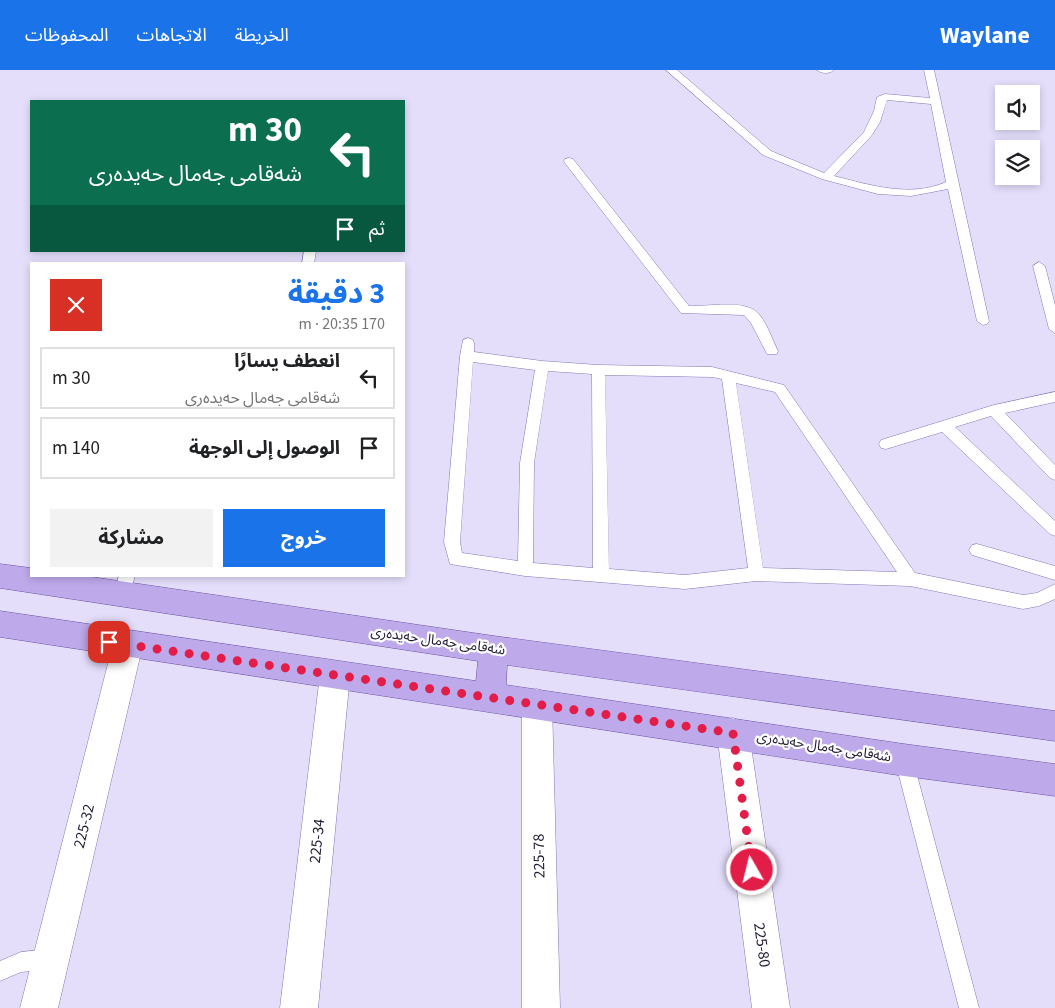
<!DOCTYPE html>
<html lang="ar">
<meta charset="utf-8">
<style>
:root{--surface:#fff;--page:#f2f2f2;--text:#202124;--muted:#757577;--line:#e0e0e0;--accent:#1a73e8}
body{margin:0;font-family:"Source Sans 3","Noto Sans Arabic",sans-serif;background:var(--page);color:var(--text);direction:rtl;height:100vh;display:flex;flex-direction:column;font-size:19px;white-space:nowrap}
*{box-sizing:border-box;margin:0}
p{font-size:16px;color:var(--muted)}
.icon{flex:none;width:28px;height:28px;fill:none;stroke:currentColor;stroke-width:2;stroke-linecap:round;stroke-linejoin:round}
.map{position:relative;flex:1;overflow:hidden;direction:ltr}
.sheet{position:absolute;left:30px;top:192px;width:375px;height:315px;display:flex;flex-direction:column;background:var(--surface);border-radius:0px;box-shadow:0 2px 8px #0003;direction:rtl}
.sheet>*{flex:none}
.top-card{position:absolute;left:30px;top:30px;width:375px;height:152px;border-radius:0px;box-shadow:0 2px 8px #0003;direction:rtl;background:#0b6e4f;color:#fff;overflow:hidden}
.fabs{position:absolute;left:995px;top:15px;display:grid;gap:10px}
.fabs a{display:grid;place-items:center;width:45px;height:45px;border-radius:0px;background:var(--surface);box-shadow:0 2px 8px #0003;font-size:25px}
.pin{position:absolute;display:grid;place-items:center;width:42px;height:42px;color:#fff;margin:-21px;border-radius:10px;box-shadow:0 2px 8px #0006}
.me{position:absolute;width:55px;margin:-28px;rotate:352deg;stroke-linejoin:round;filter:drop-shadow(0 0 4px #0008)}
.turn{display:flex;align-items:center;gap:18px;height:105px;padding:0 20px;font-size:22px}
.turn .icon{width:65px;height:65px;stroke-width:2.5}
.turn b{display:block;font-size:35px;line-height:42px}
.then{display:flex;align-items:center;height:48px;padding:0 20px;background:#0003;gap:10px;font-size:19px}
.round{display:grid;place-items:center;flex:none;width:52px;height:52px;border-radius:0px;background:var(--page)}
.overview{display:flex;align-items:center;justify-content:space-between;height:85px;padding:0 20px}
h1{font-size:30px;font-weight:700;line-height:38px;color:var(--accent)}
.button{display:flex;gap:10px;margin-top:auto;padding:10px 20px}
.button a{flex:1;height:58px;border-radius:0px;background:var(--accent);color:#fff;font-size:20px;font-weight:700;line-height:58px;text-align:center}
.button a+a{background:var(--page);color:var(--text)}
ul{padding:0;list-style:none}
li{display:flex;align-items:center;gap:15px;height:62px;margin:0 10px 8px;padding:0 10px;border:2px solid var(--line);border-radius:0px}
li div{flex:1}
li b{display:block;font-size:19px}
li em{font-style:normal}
header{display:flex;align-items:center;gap:30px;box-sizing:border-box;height:70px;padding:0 25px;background:var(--accent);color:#fff}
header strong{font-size:24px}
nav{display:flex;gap:28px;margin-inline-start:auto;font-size:18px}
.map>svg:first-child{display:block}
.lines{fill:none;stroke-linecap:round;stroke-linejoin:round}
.lane-casing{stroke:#8674b6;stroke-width:1}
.street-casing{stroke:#8674b6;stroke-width:1}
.primary-casing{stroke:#6b52a2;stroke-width:1}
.lane{fill:#fff;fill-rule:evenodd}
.street{fill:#fff;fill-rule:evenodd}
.primary{fill:#bea9eb;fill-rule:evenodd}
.route{stroke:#e11d48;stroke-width:9;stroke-dasharray:0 16.2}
.labels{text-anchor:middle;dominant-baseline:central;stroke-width:4.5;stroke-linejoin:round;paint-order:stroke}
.street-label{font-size:14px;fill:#221a34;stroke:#fff}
.near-street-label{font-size:16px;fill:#221a34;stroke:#fff}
</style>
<header>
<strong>Waylane</strong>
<nav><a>الخريطة</a><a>الاتجاهات</a><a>المحفوظات</a></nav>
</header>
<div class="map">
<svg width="1055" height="938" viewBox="0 0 1055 938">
<rect width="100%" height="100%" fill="#e4defb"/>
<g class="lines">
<!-- lane casing -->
<g class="lane-casing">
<g id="lane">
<path d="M666,0H677L771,81L824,103L864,62L874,41L877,27L885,24L930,28L924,0H934L989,251L987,254L983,255L977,251L948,119L911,126L878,124L822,109L763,85ZM887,30L931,34L946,112C910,128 870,115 834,106L872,65L880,52Z"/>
<path d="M817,0H834C830,4 821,4 817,0Z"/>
<path d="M569,88L573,89L689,236C707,237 744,229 758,243C767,253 772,269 778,281L777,284H767L751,253L744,245L681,243L565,93L564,91L565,89Z"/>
<polygon points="304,181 316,181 314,194 302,194"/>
<polygon points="1039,192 1045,196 1055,235 1055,263 1049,259 1033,196"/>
<path d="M468,268L473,270L474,273V282L542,291L598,295L712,297L784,315L915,503L1023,525L1037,523L1055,514V529L1039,536L1023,539L910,516L756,511L685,519L525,506L450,494L444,472L460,286L463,270ZM473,292L535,300L520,393L518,491L462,483L460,472ZM548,301L592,304L593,498L533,493L534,393ZM605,305L712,307L722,309L748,498L685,505L609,499ZM736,313L775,322L897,502L763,498Z"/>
<polygon points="1055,322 1055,332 1005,343 1055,395 1055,410 1050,408 991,346 955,357 1055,451 1055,466 1050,464 942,362 886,379 881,378 879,374 881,370 994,335"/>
<polygon points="977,474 1055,496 1055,510 972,485 969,480 972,475"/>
<polygon points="119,506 135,506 127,531 121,533 115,531 113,526"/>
<polygon points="904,681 910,684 913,690 979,938 959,938 895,690 898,684"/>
<polygon points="51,879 58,882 61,889 58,896 51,899 21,902 0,911 0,891 21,882"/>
</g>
</g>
<!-- street casing -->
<g class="street-casing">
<g id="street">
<polygon points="128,561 139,564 143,574 58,938 20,938 113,574 117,564"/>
<polygon points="335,591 346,595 350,605 318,938 280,938 320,605 324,595"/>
<polygon points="537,619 548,624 552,634 560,938 522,938 522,634 526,624"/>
<polygon points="733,648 744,652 749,663 790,938 752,938 717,663 722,652"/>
</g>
</g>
<!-- primary casing -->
<g class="primary-casing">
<polygon id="primary" points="0,494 31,498 31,506 85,506 494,566 1055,641 1055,671 507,595 506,615 904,674 1055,694 1055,726 904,706 0,567 0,541 476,611 478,591 0,518"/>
</g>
<!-- lane -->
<use href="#lane" class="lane"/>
<!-- street -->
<use href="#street" class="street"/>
<!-- primary -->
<use href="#primary" class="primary"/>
</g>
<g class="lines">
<!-- route -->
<polyline class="route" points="109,572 733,663 752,800"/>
</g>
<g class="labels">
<!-- street labels -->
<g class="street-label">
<text transform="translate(438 571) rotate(8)">شەقامی جەمال حەیدەری</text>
<text transform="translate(824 677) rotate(9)">شەقامی جەمال حەیدەری</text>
</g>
<!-- near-street labels -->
<g class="near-street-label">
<text transform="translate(84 756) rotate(-76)">225-32</text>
<text transform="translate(317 771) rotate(-84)">225-34</text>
<text transform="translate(539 786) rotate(-91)">225-78</text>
<text transform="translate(762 875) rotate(82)">225-80</text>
</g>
</g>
</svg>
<div class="fabs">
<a><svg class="icon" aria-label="sound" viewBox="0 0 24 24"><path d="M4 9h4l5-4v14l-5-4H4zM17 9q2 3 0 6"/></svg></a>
<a><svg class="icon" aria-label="layers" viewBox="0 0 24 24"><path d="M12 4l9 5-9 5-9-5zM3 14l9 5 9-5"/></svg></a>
</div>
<div class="pin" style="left:109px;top:572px;background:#d93025"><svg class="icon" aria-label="arrive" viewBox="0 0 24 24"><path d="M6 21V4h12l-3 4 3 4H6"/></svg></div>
<svg class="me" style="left:752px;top:800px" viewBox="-20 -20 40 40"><circle r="17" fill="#e11d48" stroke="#fff" stroke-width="3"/><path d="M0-11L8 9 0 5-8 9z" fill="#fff"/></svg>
<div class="top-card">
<div class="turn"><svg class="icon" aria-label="left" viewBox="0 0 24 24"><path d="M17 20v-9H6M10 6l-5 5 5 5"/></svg><div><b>30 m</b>شەقامی جەمال حەیدەری</div></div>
<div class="then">ثم<svg class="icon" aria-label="arrive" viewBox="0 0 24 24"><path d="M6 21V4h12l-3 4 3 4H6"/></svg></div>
</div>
<section class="sheet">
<div class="overview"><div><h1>3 دقيقة</h1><p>170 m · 20:35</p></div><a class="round" style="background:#d93025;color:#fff"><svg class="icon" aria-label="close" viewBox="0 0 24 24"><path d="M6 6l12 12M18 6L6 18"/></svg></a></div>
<ul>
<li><svg class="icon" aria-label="left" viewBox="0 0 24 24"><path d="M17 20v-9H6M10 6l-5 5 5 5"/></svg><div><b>انعطف يسارًا</b><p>شەقامی جەمال حەیدەری</p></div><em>30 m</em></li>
<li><svg class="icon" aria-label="arrive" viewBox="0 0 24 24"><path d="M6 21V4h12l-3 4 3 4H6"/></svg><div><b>الوصول إلى الوجهة</b></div><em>140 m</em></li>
</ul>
<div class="button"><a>خروج</a><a>مشاركة</a></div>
</section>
</div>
